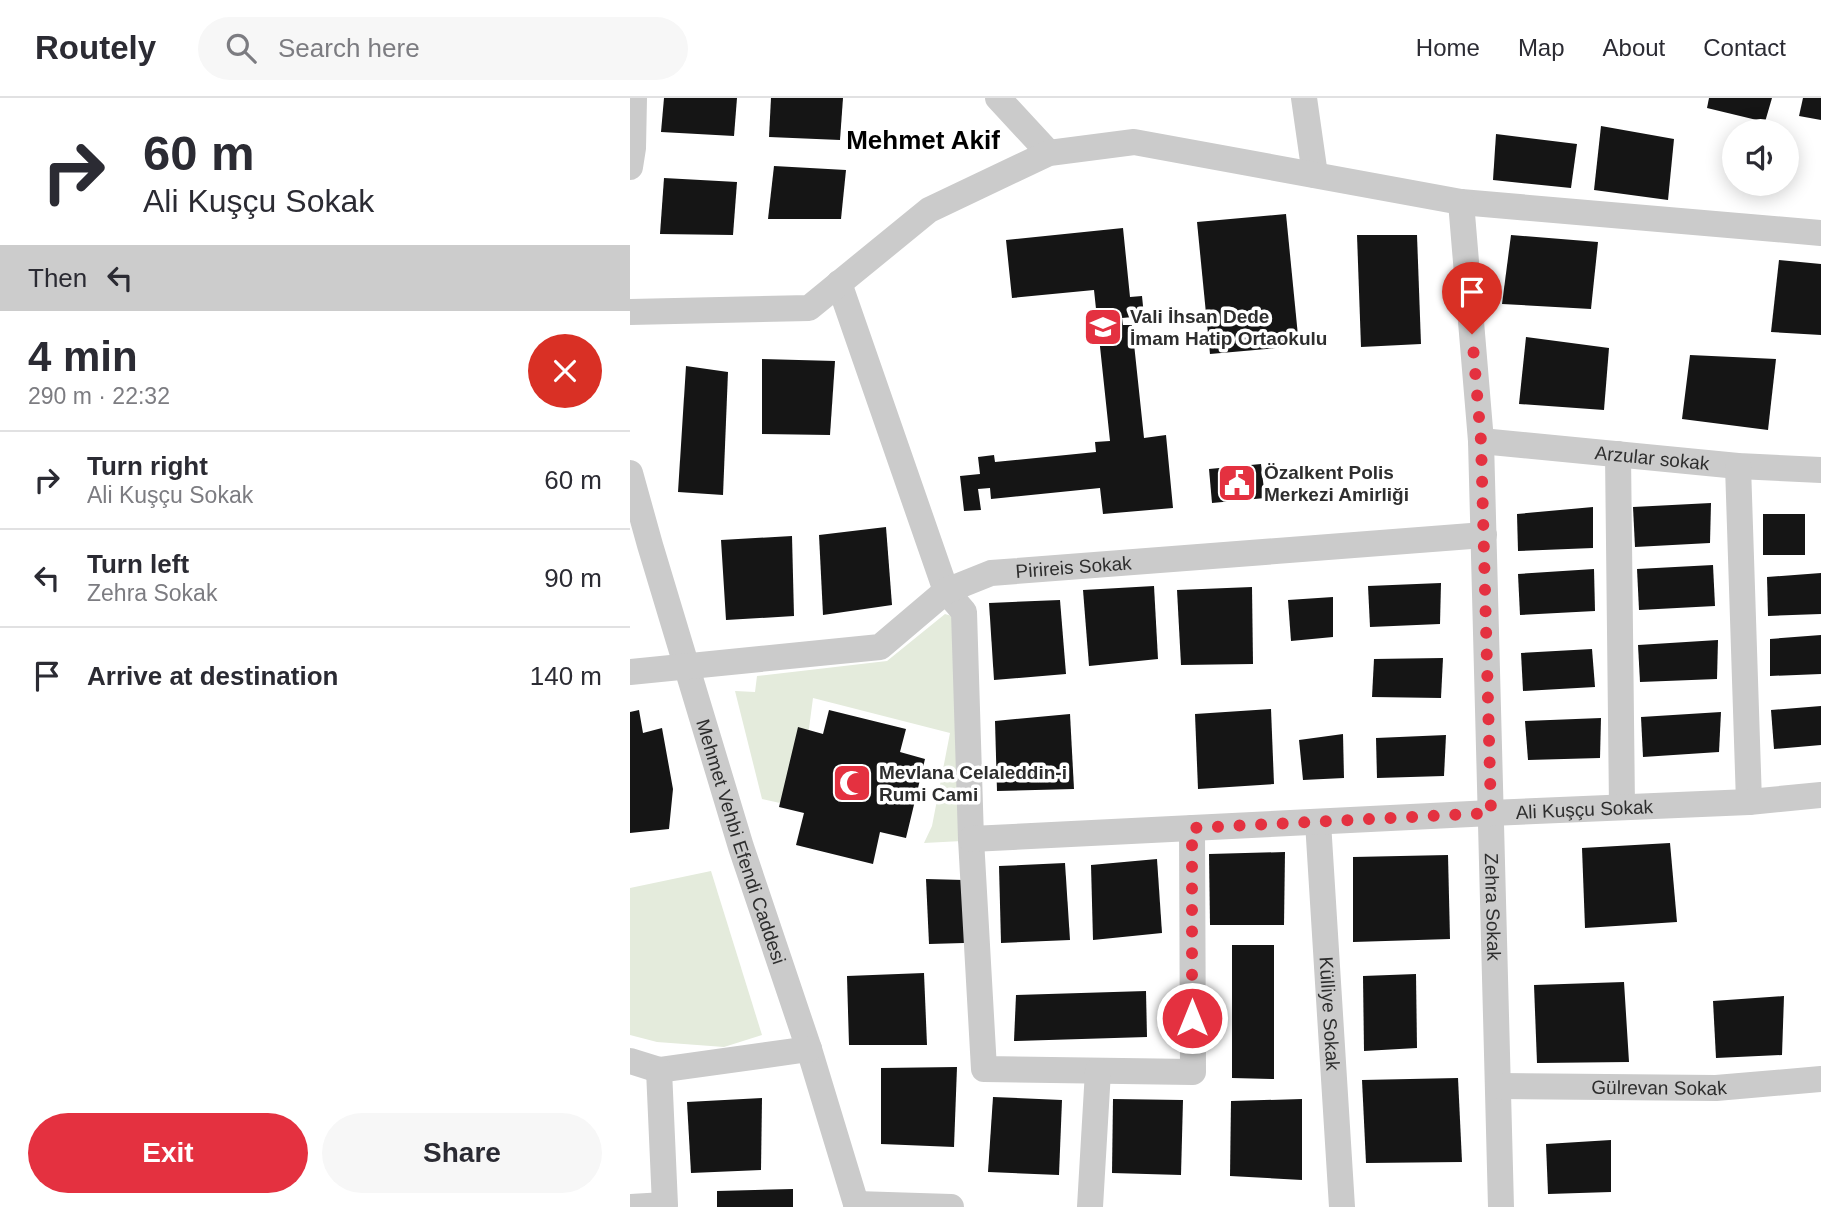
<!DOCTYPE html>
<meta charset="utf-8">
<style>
:root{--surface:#fff;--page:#f7f7f7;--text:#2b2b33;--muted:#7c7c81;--line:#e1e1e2;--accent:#e43140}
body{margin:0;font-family:Helvetica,sans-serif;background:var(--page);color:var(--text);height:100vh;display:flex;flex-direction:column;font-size:26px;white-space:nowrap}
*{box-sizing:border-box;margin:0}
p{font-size:23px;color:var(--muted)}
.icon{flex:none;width:38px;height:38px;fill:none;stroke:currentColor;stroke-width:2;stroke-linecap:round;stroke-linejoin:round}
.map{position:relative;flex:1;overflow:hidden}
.drawer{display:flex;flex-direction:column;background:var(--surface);width:630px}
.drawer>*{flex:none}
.guide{background:#fff;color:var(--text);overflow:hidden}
.buttons{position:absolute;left:1092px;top:21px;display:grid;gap:14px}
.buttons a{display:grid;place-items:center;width:77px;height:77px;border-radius:50%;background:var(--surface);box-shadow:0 4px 18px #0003;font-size:35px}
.pin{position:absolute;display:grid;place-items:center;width:60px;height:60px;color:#fff;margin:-72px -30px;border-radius:50% 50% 50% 0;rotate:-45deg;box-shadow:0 0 7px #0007}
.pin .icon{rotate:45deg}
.me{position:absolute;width:77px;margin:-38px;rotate:0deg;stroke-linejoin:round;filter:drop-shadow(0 0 5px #0008)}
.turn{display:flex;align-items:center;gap:24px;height:147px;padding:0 28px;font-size:32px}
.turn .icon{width:91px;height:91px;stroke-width:2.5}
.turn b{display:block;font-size:49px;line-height:60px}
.then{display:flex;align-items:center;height:66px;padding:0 28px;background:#0003;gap:14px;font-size:26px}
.round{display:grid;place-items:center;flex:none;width:74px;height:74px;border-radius:37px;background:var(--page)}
.head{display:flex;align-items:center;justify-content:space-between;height:119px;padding:0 28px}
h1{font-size:42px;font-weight:700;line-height:52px}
.cta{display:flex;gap:14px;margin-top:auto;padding:14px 28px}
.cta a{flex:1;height:80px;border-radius:42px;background:var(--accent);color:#fff;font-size:28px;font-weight:700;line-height:80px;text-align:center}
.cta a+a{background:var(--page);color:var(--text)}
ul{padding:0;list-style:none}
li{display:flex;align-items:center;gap:21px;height:98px;padding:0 28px;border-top:2px solid var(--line)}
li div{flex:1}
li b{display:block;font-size:26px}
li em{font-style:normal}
header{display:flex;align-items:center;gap:42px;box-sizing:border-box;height:98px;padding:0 35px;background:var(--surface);border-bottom:2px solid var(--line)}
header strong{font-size:33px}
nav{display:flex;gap:38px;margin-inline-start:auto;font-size:24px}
.search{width:490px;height:63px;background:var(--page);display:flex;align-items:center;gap:18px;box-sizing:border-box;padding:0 24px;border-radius:38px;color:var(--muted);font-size:26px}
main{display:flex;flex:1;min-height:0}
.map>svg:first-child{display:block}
.green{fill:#e4ebdc}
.building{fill:#151515}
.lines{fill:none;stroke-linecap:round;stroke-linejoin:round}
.minor{stroke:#cbcbcb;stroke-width:26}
.route{stroke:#e43140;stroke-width:12;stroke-dasharray:0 21.6}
.labels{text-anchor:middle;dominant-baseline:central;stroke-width:7;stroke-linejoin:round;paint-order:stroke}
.poi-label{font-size:19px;font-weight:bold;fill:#2e2e2e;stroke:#fff;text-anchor:start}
.street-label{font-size:19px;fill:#2e2e2e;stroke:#fff}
.district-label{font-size:26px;font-weight:bold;fill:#000;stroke:#fff}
</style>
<header>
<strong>Routely</strong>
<div class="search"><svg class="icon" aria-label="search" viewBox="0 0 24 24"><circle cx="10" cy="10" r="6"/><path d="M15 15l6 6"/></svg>Search here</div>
<nav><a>Home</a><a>Map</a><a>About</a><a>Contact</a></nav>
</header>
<main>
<section class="drawer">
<div class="guide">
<div class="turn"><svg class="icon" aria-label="right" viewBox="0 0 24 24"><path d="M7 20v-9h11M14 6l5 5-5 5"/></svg><div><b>60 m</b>Ali Kuşçu Sokak</div></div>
<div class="then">Then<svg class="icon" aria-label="left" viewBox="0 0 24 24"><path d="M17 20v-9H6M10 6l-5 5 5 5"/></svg></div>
</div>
<div class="head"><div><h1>4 min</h1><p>290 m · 22:32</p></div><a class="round" style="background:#d93025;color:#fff"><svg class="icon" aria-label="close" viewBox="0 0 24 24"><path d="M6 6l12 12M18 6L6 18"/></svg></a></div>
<ul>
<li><svg class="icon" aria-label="right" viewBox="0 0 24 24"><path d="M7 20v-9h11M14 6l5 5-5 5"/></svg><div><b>Turn right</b><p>Ali Kuşçu Sokak</p></div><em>60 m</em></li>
<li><svg class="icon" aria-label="left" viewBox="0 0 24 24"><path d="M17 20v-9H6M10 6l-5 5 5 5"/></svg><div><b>Turn left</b><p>Zehra Sokak</p></div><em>90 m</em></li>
<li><svg class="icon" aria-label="arrive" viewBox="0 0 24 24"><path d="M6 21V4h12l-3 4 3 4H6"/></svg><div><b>Arrive at destination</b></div><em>140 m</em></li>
</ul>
<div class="cta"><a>Exit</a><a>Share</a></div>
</section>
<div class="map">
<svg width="1191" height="1109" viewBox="0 0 1191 1109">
<rect width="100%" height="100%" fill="#fff"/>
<!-- green -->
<g class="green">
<polygon points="315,516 325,519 332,743 294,745 302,728 320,635 183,600 178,638 159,707 132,701 105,593 125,594 127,578 257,563"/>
<polygon points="81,773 132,937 94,949 27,944 0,937 0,790"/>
</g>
<!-- building -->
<g class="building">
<polygon points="34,0 107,0 104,38 31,34"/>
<polygon points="141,0 213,0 210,42 139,39"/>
<polygon points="1079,0 1142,0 1135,24 1077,10"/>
<polygon points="1173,0 1191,0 1191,22 1169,18"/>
<polygon points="971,28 1044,41 1038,102 964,92"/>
<polygon points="866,36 947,46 941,90 863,82"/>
<polygon points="144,68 216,72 211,121 138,121"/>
<polygon points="34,80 107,84 103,137 30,136"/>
<polygon points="656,116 669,248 580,256 567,124"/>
<polygon points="493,130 500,199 512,198 514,218 492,220 493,227 502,227 514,340 536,337 543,410 473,416 470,390 361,401 360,390 348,391 351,412 334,413 330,378 350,376 348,359 364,357 365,364 466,354 465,344 480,343 464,192 382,200 376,142"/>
<polygon points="727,137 787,137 791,246 731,249"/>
<polygon points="881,137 968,144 961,211 872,206"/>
<polygon points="1149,162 1191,166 1191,237 1141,234"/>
<polygon points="896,239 979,250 974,312 889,306"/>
<polygon points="1060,257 1146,261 1138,332 1052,321"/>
<polygon points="132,261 205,263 200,337 132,336"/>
<polygon points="56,268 98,274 93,397 48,394"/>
<polygon points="631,366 635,400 582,405 579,371"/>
<polygon points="1081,405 1080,445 1005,449 1003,409"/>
<polygon points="963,409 963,450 888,453 887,416"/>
<rect x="1133" y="416" width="42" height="41"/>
<polygon points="256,429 262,507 193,517 189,437"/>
<polygon points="162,438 164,518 96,522 91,442"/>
<polygon points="1083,467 1085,508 1009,512 1007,471"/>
<polygon points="964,471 965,513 890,517 888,476"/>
<polygon points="1191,475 1191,516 1138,518 1137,479"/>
<polygon points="811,485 810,526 740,529 738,488"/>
<polygon points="524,488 528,561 459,568 453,492"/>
<polygon points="622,489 623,566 551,567 547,492"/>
<polygon points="703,499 703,539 661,543 658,502"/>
<polygon points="430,502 436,576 364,582 359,505"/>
<polygon points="1191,537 1191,576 1140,578 1140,541"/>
<polygon points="1088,542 1087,581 1010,584 1008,547"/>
<polygon points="962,551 965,589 893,593 891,555"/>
<polygon points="813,560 811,600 742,599 744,561"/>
<polygon points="1191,608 1191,647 1144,651 1141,612"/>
<polygon points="641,611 644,686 568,691 565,616"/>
<polygon points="9,612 13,635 32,630 43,691 39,731 0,735 0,614"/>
<polygon points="199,612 276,631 270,654 295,661 276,740 250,734 243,766 166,747 174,715 149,709 168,629 193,636"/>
<polygon points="1091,614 1089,654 1013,659 1011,619"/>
<polygon points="440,616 444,691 367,693 365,623"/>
<polygon points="971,620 970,660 898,662 895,623"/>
<polygon points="713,636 714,680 673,682 669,642"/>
<polygon points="816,637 814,678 747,680 746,640"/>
<polygon points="1040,745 1047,824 955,830 952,750"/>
<polygon points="655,754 654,827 580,827 579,756"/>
<polygon points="818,757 820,841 723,844 723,759"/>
<polygon points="527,761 532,835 463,842 461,767"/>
<polygon points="435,765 440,842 371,845 369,768"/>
<polygon points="296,781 334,782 334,845 299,846"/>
<polygon points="602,847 644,847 644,981 602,980"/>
<polygon points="294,875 297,947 219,947 217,878"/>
<polygon points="786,876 787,950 734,953 733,878"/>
<polygon points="994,884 999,964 907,965 904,887"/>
<polygon points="516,893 517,939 384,943 386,897"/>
<polygon points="1154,898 1152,957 1086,960 1083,903"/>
<polygon points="327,969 324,1049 251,1046 251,970"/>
<polygon points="828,980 832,1064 736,1065 732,982"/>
<polygon points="363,999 432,1002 429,1077 358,1074"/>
<polygon points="132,1000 131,1072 61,1075 57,1004"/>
<polygon points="483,1001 553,1002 551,1077 482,1075"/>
<polygon points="672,1001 672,1082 600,1078 601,1003"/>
<polygon points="981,1042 981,1094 918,1096 916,1046"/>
<polygon points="163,1091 163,1109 87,1109 87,1093"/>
</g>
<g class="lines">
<!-- minor -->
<g class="minor">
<polyline points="368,0 419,55"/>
<polyline points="674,0 685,77"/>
<polyline points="0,69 3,50 4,0"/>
<polyline points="831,104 1191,135"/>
<polyline points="209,185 316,493 334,514 341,741 354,971 563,974 562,730"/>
<path id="s1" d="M0,214L179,210L299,112L419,55L504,44L831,104L851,343L871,1109"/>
<path id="s2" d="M851,343L1108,368L1191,372"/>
<polyline points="988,356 992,709"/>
<polyline points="1108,368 1119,704"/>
<path id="s3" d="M0,375L20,447L111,749L179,951L227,1109"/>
<path id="s4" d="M0,574L250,549L316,493L361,475L854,437"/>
<path id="s5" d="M688,724L712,1109"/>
<path id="s6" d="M341,741L861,715L1119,704L1191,697"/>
<polyline points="0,963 29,972 179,951"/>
<path id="s7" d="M868,988L1086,990L1191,981"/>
<polyline points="226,1106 321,1109"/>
<polyline points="0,1109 35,1107 29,972"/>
<polyline points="460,1109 468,973"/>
</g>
</g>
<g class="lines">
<!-- route -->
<polyline class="route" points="562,920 562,730 861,715 851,343 842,236"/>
</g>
<!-- icons -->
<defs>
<g id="school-square" transform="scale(2.0125)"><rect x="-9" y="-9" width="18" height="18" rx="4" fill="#e43140" stroke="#fff"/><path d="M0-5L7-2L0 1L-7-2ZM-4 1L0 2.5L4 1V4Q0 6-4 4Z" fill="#fff"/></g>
<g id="civic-square" transform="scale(2.0125)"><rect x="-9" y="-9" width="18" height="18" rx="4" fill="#e43140" stroke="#fff"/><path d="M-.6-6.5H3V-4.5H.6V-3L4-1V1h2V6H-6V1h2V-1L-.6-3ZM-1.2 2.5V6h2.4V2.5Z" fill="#fff"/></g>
<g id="mosque-square" transform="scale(2.0125)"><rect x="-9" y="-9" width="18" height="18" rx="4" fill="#e43140" stroke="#fff"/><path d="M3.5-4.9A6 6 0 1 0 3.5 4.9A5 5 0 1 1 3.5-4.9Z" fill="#fff"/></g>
</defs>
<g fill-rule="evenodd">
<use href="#school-square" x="473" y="229"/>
<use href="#civic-square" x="607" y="385"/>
<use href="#mosque-square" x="222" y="685"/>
</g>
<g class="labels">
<!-- poi labels -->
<g class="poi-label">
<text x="500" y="218">Vali İhsan Dede<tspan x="500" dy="22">İmam Hatip Ortaokulu</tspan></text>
<text x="634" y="374">Özalkent Polis<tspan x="634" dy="22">Merkezi Amirliği</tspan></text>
<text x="249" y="674">Mevlana Celaleddin-i<tspan x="249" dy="22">Rumi Cami</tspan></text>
</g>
<!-- street labels -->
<g class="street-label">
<text stroke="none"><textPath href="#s2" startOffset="172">Arzular sokak</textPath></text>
<text stroke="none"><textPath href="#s4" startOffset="469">Pirireis Sokak</textPath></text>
<text stroke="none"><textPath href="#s6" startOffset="614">Ali Kuşçu Sokak</textPath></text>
<text stroke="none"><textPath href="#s3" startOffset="385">Mehmet Vehbi Efendi Caddesi</textPath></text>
<text stroke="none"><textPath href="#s1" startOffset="1591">Zehra Sokak</textPath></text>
<text stroke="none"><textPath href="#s5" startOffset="192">Külliye Sokak</textPath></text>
<text stroke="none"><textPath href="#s7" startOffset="161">Gülrevan Sokak</textPath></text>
</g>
<!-- district labels -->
<g class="district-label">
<text x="293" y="42">Mehmet Akif</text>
</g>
</g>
</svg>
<div class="buttons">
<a><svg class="icon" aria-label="sound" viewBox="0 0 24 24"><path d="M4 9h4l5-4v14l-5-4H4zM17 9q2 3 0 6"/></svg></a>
</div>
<div class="pin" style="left:842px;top:236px;background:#d93025"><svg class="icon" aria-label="arrive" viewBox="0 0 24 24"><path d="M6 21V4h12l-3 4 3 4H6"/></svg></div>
<svg class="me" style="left:562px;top:920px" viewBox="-20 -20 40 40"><circle r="17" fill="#e43140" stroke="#fff" stroke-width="3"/><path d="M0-11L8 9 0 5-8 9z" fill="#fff"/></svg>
</div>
</main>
